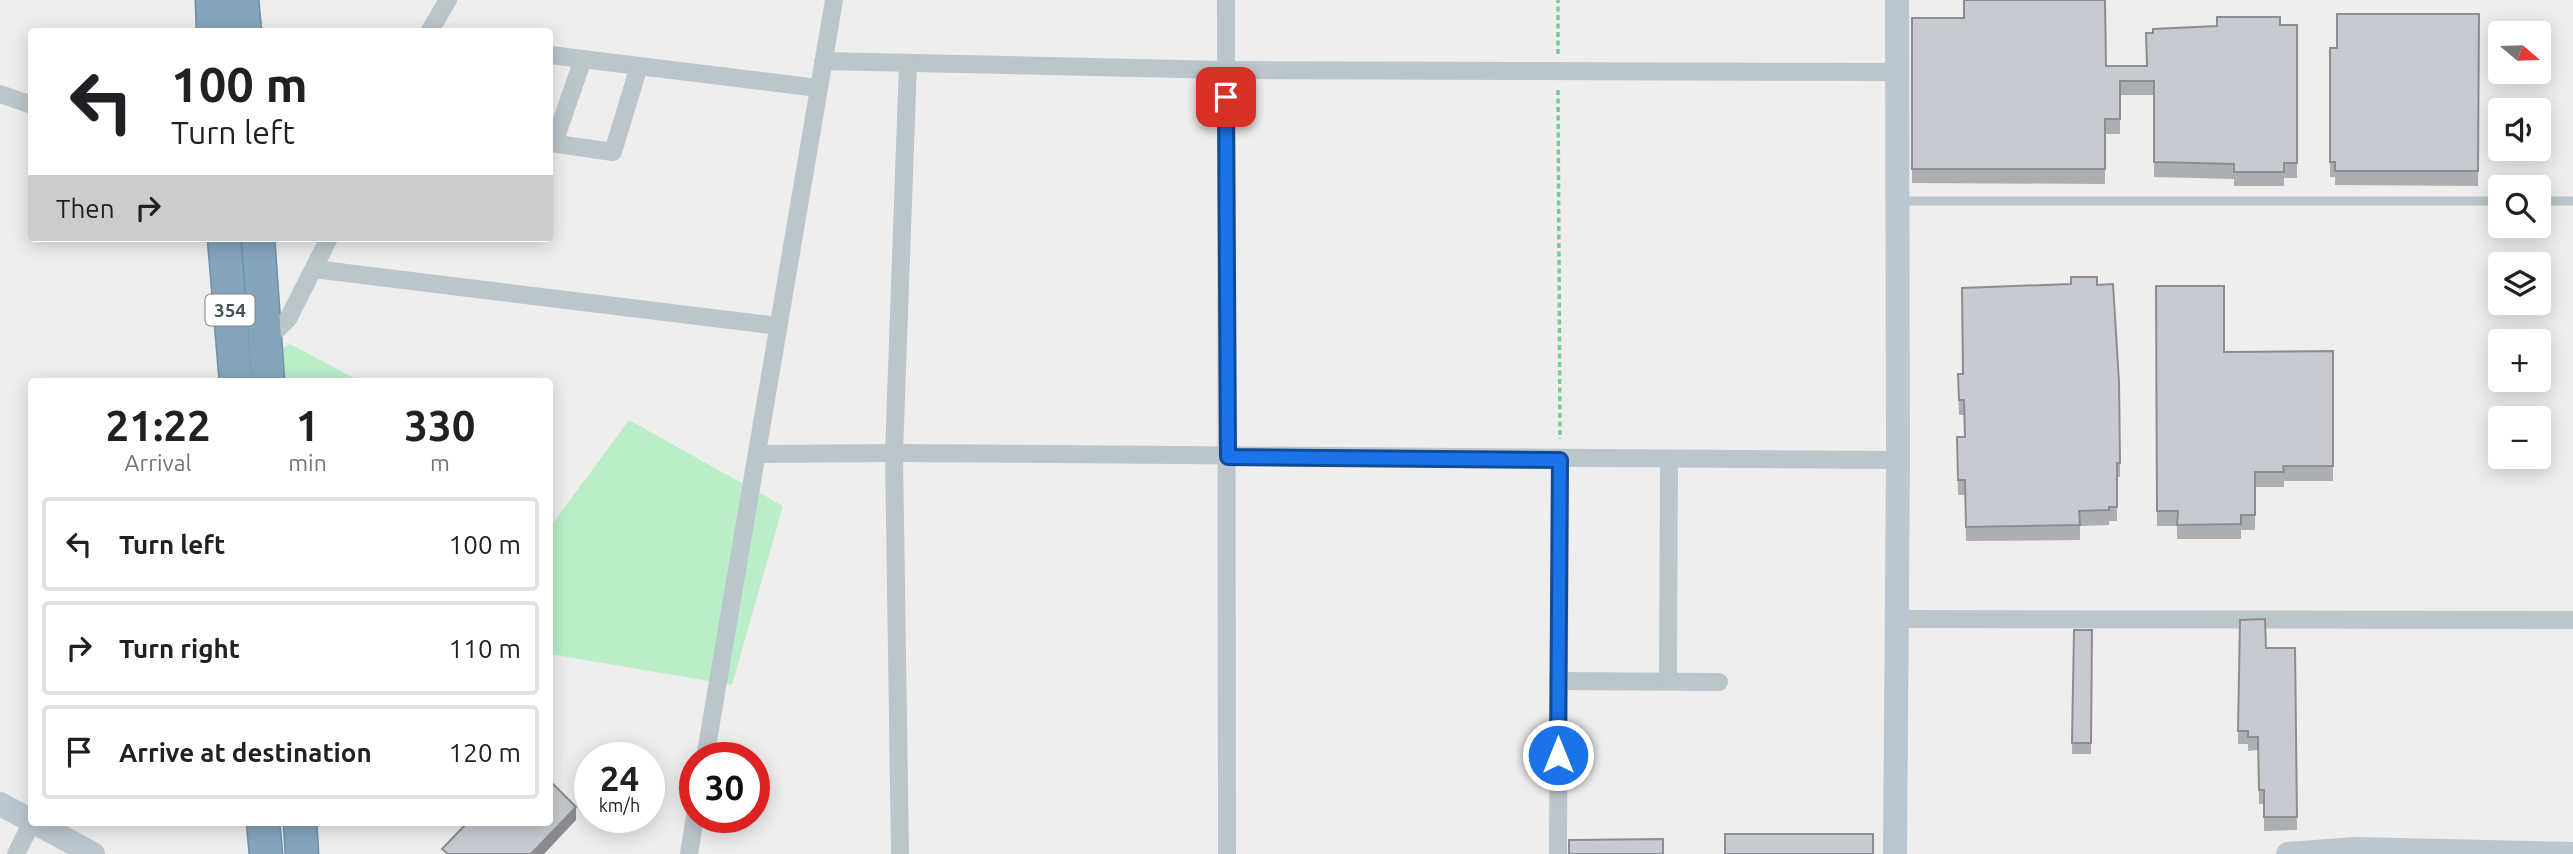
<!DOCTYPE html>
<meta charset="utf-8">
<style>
:root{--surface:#fff;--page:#f6f6f6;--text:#202124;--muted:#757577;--line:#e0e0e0}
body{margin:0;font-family:Ubuntu,sans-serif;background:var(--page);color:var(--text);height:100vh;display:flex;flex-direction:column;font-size:26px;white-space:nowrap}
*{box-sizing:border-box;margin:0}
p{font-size:23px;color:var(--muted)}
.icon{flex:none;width:38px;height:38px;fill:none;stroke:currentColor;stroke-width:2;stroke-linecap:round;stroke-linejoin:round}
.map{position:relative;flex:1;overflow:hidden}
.details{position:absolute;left:28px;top:378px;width:525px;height:448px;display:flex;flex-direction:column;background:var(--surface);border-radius:7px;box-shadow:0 4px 18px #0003}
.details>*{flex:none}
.guide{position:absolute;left:28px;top:28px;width:525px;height:214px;border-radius:7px;box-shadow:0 4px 18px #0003;background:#fff;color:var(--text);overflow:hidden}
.needle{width:46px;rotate:109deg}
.controls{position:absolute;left:2488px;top:21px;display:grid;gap:14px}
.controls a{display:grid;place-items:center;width:63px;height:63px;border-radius:7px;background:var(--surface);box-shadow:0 4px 18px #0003;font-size:35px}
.speed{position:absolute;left:574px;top:742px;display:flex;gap:14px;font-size:35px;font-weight:700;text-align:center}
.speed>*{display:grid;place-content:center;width:91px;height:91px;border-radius:50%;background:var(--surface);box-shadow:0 4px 18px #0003;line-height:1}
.speed small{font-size:18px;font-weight:400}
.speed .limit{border:10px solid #d22;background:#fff;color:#111}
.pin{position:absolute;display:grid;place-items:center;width:60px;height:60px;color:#fff;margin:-30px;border-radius:14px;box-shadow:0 4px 10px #0006}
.me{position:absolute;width:77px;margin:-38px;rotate:0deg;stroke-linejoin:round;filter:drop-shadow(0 0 5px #0008)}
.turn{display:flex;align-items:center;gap:24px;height:147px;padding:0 28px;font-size:32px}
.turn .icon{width:91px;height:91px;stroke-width:2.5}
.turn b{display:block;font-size:49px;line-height:60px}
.then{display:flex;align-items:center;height:66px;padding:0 28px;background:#0003;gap:14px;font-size:26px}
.eta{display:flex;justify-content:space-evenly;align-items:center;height:119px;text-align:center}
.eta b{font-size:42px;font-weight:700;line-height:49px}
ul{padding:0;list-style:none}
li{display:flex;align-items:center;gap:21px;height:94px;margin:0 14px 10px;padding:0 14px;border:4px solid var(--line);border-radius:7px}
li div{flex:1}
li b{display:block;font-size:26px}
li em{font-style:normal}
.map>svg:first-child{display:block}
.green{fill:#baeec9}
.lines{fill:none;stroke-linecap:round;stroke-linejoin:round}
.highway-casing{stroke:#6f90a8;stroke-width:35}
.path{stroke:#72cc97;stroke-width:3.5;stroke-dasharray:5 3.5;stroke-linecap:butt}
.lane{stroke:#bbc6cc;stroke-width:9}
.street{stroke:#bbc6cc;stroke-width:18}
.secondary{stroke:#bac7d1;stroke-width:24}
.highway{stroke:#84a5bc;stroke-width:32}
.wall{fill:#abaeb3}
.shaded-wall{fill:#8b8d92}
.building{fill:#c7cad0;stroke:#8b8d92;stroke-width:2}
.route-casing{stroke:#114b97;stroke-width:18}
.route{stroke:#1a73e8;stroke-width:12}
.labels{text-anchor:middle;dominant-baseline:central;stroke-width:7;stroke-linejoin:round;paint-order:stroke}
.shield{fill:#fff;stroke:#7d868c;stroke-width:2}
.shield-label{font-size:19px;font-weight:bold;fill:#45525a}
</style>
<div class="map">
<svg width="2573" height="854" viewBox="0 0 2573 854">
<rect width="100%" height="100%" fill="#f0eded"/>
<!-- green -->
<g class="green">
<polygon points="290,344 360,381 225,382"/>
<polygon points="629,420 783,506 732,685 550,654 550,527"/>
</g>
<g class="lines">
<!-- highway casing -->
<g class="highway-casing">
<g id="highway">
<polyline points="212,0 213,32"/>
<polyline points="242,0 245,32"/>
<polyline points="224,238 236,382"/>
<polyline points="258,238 268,382"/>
<polyline points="263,822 266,854"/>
<polyline points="300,822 302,854"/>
</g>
</g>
<!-- path -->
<g class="path">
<polyline points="1558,54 1558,0"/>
<polyline points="1558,90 1560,439"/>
</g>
<!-- lane -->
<g class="lane">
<polyline points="1901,201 2501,201"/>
<polyline points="2539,201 2573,201"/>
</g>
<!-- street -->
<g class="street">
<polyline points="1226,0 1227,854"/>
<polyline points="429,32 448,0"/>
<polyline points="550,55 818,88"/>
<polyline points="823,61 1225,70 1897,72"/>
<polyline points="0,94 32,105"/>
<polyline points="550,143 613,152 639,66"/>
<polyline points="554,143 583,59"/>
<polyline points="314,269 778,326"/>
<polyline points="264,334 279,328 288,319 329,238"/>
<polyline points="757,454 894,453 1898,460"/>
<polyline points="1897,619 2573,620"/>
<polyline points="1558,681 1719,682"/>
<polyline points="1668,681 1669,460"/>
<polyline points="705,758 834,0"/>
<polyline points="16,854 32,822"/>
<polyline points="689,854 695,817"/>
<polyline points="900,854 894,453 908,63"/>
<polyline points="1558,854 1560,460"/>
</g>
<!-- secondary -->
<g class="secondary">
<polyline points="0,804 32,821"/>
<polyline points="34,822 93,854"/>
<polyline points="1895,854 1898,460 1897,0"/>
<polyline points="2288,854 2355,849 2573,854"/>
</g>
<!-- highway -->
<use href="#highway" class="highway"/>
</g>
<!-- wall -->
<g class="wall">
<polygon points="2479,14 2478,186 2335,185 2335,177 2330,177 2330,48 2337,48"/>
<polygon points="1912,18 1964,18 2106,66 2147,66 2280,25 2297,25 2297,178 2284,178 2284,186 2234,186 2234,179 2154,177 2154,95 2120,95 2120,134 2105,134 2105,184 1912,183"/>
<polygon points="2097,285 2120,463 2120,477 2117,477 2117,521 2109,521 2109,525 2080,526 2080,540 1966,541 1965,495 1958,495 1957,452 1964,437 1964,415 1959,415 1958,388 1963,374"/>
<polygon points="2156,286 2224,352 2333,351 2333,481 2284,481 2284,487 2255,487 2255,530 2241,530 2241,539 2177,539 2177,526 2157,526"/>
<polygon points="2240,620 2266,648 2295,648 2297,830 2264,831 2264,804 2259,804 2258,750 2248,751 2248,744 2238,744"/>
<polygon points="2074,630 2092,630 2091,754 2072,754"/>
</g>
<!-- shaded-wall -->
<polygon class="shaded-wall" points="576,807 576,820 544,854 531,854"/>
<!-- building -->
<g class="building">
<polygon points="1964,0 2105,0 2106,66 2147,66 2146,33 2153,33 2153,29 2217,26 2217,17 2280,17 2280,25 2297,25 2297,163 2284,163 2284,172 2234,172 2234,164 2154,162 2154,81 2120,81 2120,119 2105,119 2105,169 1912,169 1912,18 1964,18"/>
<polygon points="2337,14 2479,14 2478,171 2335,171 2335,162 2330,162 2330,48 2337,48"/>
<polygon points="2071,277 2097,277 2097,285 2113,284 2119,382 2120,463 2117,463 2117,507 2109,507 2109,510 2079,511 2080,525 1966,527 1965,480 1958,480 1957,437 1965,437 1964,400 1959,400 1958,374 1963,374 1962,288 2071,284"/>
<polygon points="2156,286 2224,286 2224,352 2333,351 2333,466 2283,466 2284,472 2255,472 2255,515 2241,515 2241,524 2177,525 2178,511 2157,511"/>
<polygon points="2265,619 2266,648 2295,648 2297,817 2264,817 2264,790 2259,790 2258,737 2248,737 2248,731 2238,731 2240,620"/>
<polygon points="2074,630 2092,630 2091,743 2072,743"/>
<polygon points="550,781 576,807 531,854 448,854 442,849 468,822 550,822"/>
<rect x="1725" y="834" width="148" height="20"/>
<polygon points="1663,839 1663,854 1569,854 1569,840"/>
</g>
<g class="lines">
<!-- route casing -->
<g class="route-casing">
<polyline id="route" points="1226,97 1228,457 1560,460 1558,755"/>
</g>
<!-- route -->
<use href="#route" class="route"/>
</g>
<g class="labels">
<!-- shield labels -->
<rect class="shield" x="205.5" y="294.5" width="49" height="31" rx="5"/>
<g class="shield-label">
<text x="230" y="310">354</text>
</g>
</g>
</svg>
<div class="controls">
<a><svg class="needle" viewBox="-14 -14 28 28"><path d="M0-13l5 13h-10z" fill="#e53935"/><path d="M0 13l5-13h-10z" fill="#757577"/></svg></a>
<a><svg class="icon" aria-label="sound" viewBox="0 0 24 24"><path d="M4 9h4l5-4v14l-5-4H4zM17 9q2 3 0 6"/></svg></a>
<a><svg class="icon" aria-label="search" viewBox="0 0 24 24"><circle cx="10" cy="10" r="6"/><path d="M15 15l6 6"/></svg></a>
<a><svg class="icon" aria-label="layers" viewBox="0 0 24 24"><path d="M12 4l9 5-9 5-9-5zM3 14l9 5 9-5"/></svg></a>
<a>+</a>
<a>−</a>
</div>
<div class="speed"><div>24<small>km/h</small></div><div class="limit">30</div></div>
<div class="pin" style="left:1226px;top:97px;background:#d93025"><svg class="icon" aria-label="arrive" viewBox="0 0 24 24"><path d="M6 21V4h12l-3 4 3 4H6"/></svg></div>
<svg class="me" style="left:1558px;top:755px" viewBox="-20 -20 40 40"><circle r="17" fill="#1a73e8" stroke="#fff" stroke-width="3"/><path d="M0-11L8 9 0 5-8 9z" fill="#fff"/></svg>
<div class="guide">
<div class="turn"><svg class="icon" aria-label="left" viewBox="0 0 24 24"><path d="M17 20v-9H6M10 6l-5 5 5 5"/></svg><div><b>100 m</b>Turn left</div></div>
<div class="then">Then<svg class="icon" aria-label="right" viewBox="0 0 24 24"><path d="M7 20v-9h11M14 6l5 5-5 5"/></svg></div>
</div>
<section class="details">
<div class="eta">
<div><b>21:22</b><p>Arrival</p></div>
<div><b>1</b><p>min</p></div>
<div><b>330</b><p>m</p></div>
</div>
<ul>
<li><svg class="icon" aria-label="left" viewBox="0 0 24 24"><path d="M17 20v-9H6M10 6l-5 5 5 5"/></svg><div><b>Turn left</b></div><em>100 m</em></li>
<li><svg class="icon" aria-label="right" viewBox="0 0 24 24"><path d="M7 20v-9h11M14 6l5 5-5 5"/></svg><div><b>Turn right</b></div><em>110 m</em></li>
<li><svg class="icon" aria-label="arrive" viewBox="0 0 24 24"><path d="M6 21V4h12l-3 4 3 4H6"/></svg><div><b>Arrive at destination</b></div><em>120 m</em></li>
</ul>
</section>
</div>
